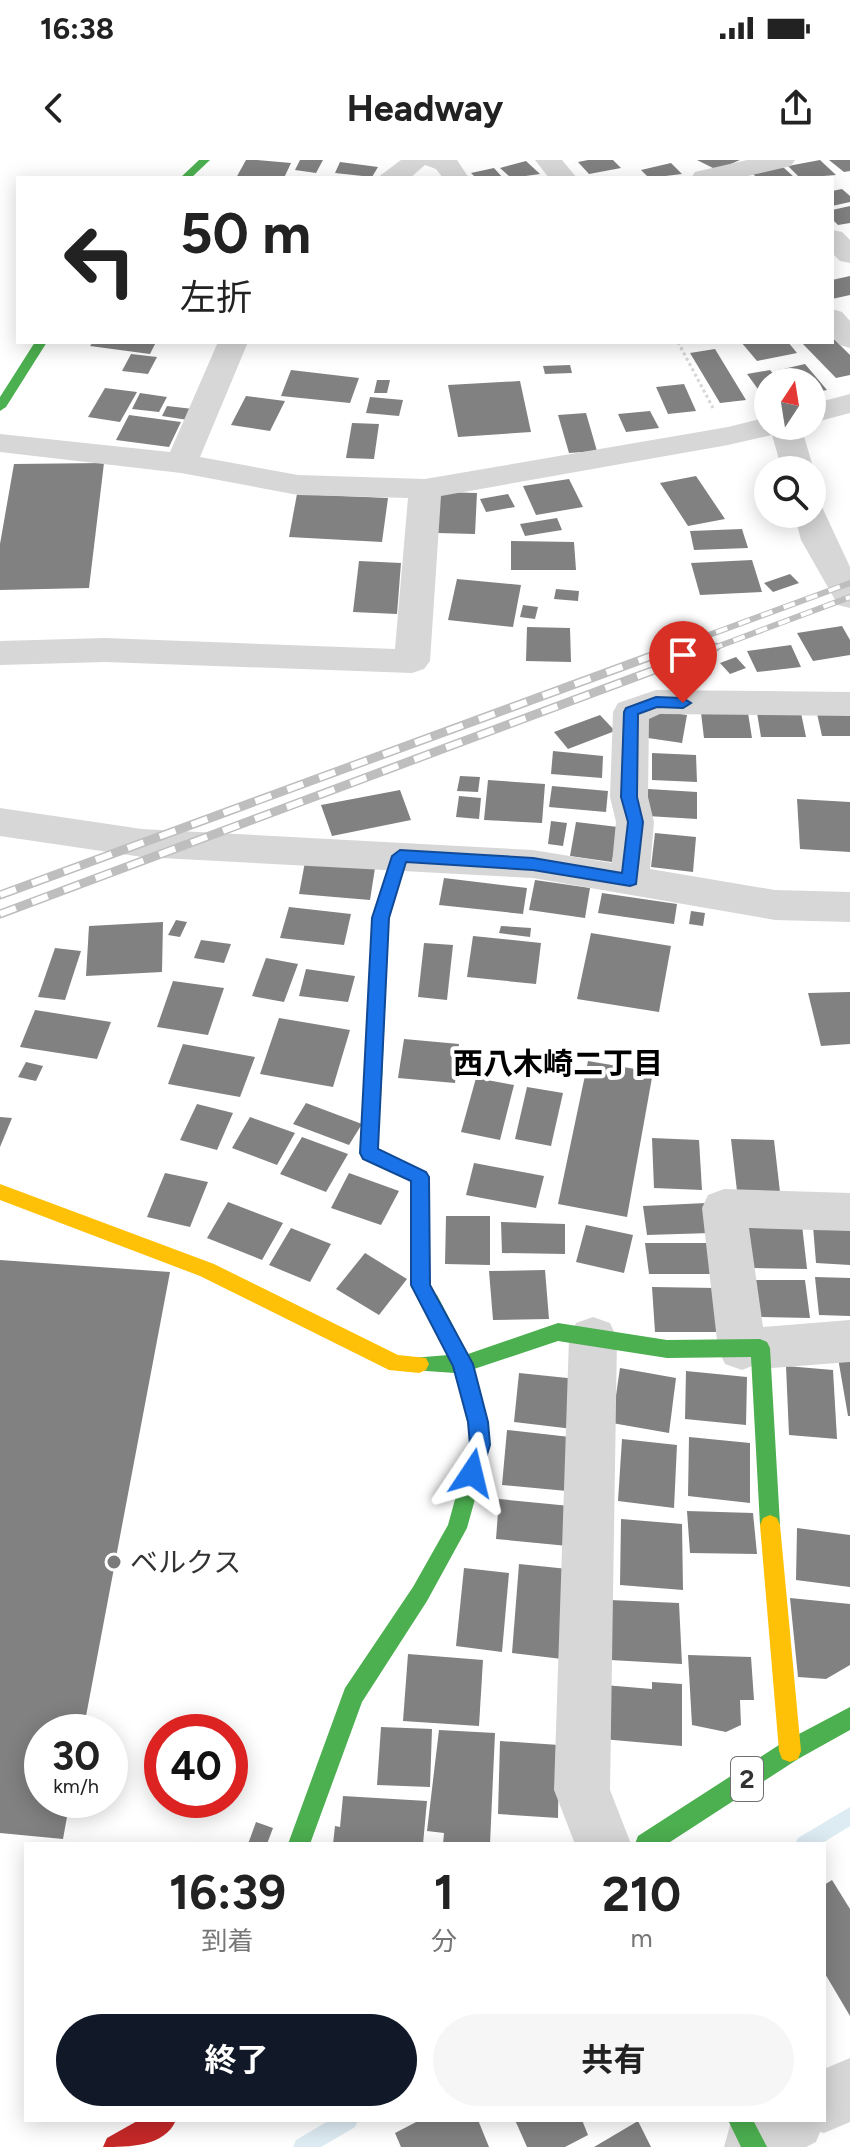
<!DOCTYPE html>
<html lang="ja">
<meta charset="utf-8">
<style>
:root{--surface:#fff;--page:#f6f6f6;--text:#222;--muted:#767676;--accent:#111827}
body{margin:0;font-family:Figtree,"Noto Sans JP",sans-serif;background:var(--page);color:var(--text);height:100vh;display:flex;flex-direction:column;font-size:30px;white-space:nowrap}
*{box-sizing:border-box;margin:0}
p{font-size:26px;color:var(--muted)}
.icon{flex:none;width:44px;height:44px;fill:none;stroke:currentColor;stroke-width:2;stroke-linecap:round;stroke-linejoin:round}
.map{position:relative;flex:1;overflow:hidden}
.side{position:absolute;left:24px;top:1682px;width:802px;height:280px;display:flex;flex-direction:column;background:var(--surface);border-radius:0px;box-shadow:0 4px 20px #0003}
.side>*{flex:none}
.top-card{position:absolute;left:16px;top:16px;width:818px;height:168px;border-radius:0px;box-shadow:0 4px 20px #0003;background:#fff;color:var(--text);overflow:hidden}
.needle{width:52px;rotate:12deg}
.fabs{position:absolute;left:754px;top:208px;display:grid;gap:16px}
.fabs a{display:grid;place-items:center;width:72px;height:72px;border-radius:50%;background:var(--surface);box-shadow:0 4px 20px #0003;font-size:40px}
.speed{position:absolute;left:24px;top:1554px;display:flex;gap:16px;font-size:40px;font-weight:700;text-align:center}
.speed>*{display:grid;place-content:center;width:104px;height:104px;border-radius:50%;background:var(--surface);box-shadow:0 4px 20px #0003;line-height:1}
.speed small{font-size:20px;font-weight:400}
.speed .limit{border:12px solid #d22;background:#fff;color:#111}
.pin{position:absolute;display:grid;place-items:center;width:68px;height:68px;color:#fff;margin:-82px -34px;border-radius:50% 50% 50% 0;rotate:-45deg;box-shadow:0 0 8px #0007}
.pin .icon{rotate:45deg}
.me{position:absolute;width:88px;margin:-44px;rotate:10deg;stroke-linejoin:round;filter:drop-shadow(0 0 6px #0008)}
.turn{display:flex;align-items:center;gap:28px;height:168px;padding:0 32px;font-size:36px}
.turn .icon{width:104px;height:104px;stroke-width:2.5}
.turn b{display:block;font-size:56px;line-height:68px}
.eta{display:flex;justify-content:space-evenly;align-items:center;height:136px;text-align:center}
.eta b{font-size:48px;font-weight:700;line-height:56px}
.button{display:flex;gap:16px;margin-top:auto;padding:16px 32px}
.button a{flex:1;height:92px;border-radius:48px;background:var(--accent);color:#fff;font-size:32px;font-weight:700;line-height:92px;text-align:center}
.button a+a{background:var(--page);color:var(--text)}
.status{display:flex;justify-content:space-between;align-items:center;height:56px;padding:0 40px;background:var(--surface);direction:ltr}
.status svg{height:22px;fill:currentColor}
header{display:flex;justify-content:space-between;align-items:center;height:104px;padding:0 32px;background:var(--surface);font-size:36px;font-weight:700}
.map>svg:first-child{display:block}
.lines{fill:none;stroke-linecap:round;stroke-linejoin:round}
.stream{fill:#ddebf3;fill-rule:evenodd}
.building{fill:#818181}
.path{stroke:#d6d6d6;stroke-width:3;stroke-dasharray:3 3;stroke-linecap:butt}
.street{fill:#d7d7d7;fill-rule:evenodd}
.fast{fill:#4caf50;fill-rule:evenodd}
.slow{fill:#ffc107;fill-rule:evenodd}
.jam{fill:#c62828;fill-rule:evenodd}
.rail-far1-casing{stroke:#bebebe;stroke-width:6}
.rail-casing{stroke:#bebebe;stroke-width:9}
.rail-far1{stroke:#fff;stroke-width:4;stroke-dasharray:12;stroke-linecap:butt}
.rail{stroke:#fff;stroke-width:6;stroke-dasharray:17;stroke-linecap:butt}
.route{fill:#1a73e8;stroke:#114b97;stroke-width:2}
.poi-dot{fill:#7a7a7a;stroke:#fff;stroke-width:3}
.labels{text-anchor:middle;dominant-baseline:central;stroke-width:8;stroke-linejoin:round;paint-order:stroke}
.shield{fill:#fff;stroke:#707070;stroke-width:2}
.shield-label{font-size:26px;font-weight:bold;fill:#333}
.poi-label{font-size:28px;fill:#333;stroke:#fff;text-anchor:start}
.neighbourhood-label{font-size:30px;font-weight:bold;fill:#000;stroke:#fff}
</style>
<div class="status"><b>16:38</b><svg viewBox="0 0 49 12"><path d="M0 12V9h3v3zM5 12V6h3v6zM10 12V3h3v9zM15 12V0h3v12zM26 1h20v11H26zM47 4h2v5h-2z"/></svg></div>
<header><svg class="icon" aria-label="back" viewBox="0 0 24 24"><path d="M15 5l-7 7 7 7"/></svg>Headway<svg class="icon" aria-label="share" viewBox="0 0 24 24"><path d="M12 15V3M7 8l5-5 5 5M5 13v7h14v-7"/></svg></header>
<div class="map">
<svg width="850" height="1987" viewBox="0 0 850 1987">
<rect width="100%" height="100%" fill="#fff"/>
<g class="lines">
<!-- stream -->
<g class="stream">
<polygon points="850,1647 850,1666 821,1684 795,1684 798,1678"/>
<polygon points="330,1960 358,1960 355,1967 321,1987 293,1987 296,1980"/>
</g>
</g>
<!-- building -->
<g class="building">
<polygon points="246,0 257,0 291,3 284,18 236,18"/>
<polygon points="300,0 323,0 316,13 295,10"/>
<polygon points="588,0 613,0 621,8 589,14 578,2"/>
<polygon points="697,0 740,0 717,10"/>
<polygon points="820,0 836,15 800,18 788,6"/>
<polygon points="829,0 850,0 850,11 844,12"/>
<polygon points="526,1 540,14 511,18 500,8"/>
<polygon points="340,2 378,7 372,17 335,13"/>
<polygon points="671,3 682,14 649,18 641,10"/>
<polygon points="783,7 795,18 757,18 753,14"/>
<polygon points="494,8 503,18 476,18 471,13"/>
<polygon points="842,29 850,36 850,42 832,46 832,31"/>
<polygon points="850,46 850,63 838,65 832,59 832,50"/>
<polygon points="850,116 850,135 832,139 832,120"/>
<polygon points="832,177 850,195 850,215 836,218 801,182 832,182"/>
<polygon points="93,182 156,182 150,194 90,186"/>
<polygon points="741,182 788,182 797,193 757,201"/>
<polygon points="715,189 746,240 720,243 690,193"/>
<polygon points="131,194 157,197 148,214 122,211"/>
<polygon points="805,204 827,230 812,233 812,222 789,222 779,210"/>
<polygon points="570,205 572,213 545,214 543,206"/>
<polygon points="291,210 359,218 350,243 281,236"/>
<polygon points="770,210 780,222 768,222 768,243 747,214"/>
<polygon points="377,220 390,220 387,233 374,233"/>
<polygon points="520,221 531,272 458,277 448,225"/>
<polygon points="684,224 696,251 668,254 656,227"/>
<polygon points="105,228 137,232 120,262 88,257"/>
<polygon points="140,233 167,237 159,252 132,249"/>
<polygon points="246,236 285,241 270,271 231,265"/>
<polygon points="370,237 403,240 399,256 366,253"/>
<polygon points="167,246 193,249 188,260 162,256"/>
<polygon points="650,251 659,268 626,272 618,254"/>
<polygon points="586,253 597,291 569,293 558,255"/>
<polygon points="129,255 181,262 169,287 116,280"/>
<polygon points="352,263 379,264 374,299 346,298"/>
<polygon points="104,303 89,428 0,430 0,384 14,304"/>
<polygon points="696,316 725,359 688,366 660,323"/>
<polygon points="569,319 583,347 536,355 523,326"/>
<polygon points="439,332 477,333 475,374 437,373"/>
<polygon points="297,334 388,338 382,382 289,377"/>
<polygon points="508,334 515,347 486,352 480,339"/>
<polygon points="557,358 562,370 525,376 520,364"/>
<polygon points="742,369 748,388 694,390 690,371"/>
<polygon points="511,381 574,382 576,410 511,410"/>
<polygon points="752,400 762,432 700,435 691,403"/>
<polygon points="359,401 401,403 397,454 353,452"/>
<polygon points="790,414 799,423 773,432 764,423"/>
<polygon points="457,419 521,425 513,467 448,460"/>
<polygon points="556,429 579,431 578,441 554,439"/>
<polygon points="523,445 538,447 535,459 520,457"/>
<polygon points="842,466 850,480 850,495 813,501 797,473"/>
<polygon points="527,467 570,468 571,502 526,501"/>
<polygon points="791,485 801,507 757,512 747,491"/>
<polygon points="736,497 746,508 730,514 720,503"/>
<polygon points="646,549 687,555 682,583 641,577"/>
<polygon points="816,549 850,549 850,576 822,576"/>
<polygon points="701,553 748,553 752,578 704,578"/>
<polygon points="757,553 801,553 806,577 761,577"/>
<polygon points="600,555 615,571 568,589 554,572"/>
<polygon points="553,591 603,596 602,618 551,614"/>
<polygon points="652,593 696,595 697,622 652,620"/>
<polygon points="460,616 480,617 478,632 457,631"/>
<polygon points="488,620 545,624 542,663 484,660"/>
<polygon points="552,626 608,631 606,652 549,647"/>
<polygon points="648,629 697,632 697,659 647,656"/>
<polygon points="400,630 411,660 332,676 321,645"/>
<polygon points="459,636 481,638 479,659 456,657"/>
<polygon points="797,639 850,642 850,692 800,689"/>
<polygon points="551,661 567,663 563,686 548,684"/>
<polygon points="576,662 618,667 612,702 570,696"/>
<polygon points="655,673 696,677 693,712 651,707"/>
<polygon points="305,702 375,708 370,740 299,734"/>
<polygon points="444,718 527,728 523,754 439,745"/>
<polygon points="535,720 590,728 585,758 529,750"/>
<polygon points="602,733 677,744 674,764 598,753"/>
<polygon points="289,747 351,754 344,785 280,778"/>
<polygon points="691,751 705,753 703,766 689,764"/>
<polygon points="176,760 187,762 180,777 168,775"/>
<polygon points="163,762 162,812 86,816 89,766"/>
<polygon points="501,766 531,768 530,777 499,773"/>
<polygon points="591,773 671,786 659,852 577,839"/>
<polygon points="473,776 541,783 536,824 467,817"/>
<polygon points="201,780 231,784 224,803 194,798"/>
<polygon points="424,783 453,785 447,840 418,837"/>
<polygon points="55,788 81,791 65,840 38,837"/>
<polygon points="266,798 298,804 284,842 252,836"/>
<polygon points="306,809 355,816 348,842 299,836"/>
<polygon points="173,821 224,828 208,875 157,867"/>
<polygon points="850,832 850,884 821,886 808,833"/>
<polygon points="35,850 111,862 97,899 20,887"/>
<polygon points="279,858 350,870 333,927 260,914"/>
<polygon points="404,879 459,884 455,923 398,918"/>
<polygon points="183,884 255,897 240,937 168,924"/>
<polygon points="588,901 653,912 627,1057 558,1044"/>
<polygon points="26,902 43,906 36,921 18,917"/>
<polygon points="476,918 514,925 500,980 461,972"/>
<polygon points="527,927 563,933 551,986 515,979"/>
<polygon points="306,943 362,964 349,985 293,964"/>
<polygon points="197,944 233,953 217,990 180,980"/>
<polygon points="0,957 12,958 0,987"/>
<polygon points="250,957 295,973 277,1005 232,988"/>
<polygon points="302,977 348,994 326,1032 280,1014"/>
<polygon points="652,978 699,980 702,1030 654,1028"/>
<polygon points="731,979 774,980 780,1032 737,1031"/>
<polygon points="474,1003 544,1016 536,1048 466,1035"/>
<polygon points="165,1013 208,1022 190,1067 147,1057"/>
<polygon points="349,1013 399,1031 381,1065 331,1048"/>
<polygon points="228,1042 283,1063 262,1100 207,1078"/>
<polygon points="706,1043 711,1073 647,1075 643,1046"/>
<polygon points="446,1056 490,1056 490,1105 445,1104"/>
<polygon points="501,1062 565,1064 565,1094 502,1093"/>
<polygon points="748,1064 802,1065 807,1109 753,1108"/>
<polygon points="586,1065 633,1075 624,1113 576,1102"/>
<polygon points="813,1066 850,1068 850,1105 816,1103"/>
<polygon points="291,1068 331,1084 310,1122 269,1105"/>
<polygon points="645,1083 707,1083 710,1114 649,1114"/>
<polygon points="365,1093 407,1119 379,1155 336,1129"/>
<polygon points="0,1100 170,1112 83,1572 42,1572 42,1640 70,1640 63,1679 0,1673"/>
<polygon points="545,1110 549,1159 493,1160 489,1111"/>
<polygon points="815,1117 850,1118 850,1156 819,1155"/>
<polygon points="754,1120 805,1120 810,1158 758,1157"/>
<polygon points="652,1127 717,1128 722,1172 655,1172"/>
<polygon points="838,1198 850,1198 850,1256 848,1256"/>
<polygon points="786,1206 833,1210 837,1279 789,1275"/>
<polygon points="620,1208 676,1218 669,1273 612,1263"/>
<polygon points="686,1211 747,1217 746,1265 685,1259"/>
<polygon points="519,1213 577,1219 573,1269 514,1262"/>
<polygon points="507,1270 570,1277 567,1331 502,1325"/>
<polygon points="689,1277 750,1283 750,1343 688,1336"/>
<polygon points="622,1279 677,1285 674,1348 618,1341"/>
<polygon points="499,1339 570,1346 568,1386 496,1379"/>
<polygon points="687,1351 753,1353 757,1394 690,1393"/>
<polygon points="621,1359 682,1364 683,1430 620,1425"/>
<polygon points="797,1368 850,1375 850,1427 796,1420"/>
<polygon points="519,1404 568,1409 562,1499 512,1493"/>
<polygon points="464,1408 509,1413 502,1492 456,1486"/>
<polygon points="790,1438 850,1444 850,1505 826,1519 798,1517"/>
<polygon points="610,1440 679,1443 682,1504 610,1500"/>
<polygon points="408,1494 483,1500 479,1566 403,1561"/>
<polygon points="688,1495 751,1497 754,1540 740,1540 741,1565 726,1572 692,1565"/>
<polygon points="652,1522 682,1524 682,1586 602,1579 604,1525 652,1529"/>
<polygon points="381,1567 432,1569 430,1627 377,1625"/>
<polygon points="439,1570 495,1573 490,1684 443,1684 444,1673 427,1671"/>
<polygon points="500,1581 559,1585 558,1658 498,1654"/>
<polygon points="343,1636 427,1641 423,1684 333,1684 335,1666 340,1667"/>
<polygon points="256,1662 273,1668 267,1684 248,1684"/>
<polygon points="832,1720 850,1749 850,1856 824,1812 824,1725"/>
<polygon points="420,1960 478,1960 489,1987 401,1987 395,1973"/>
<polygon points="515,1960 582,1960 588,1975 565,1987 527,1987"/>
<polygon points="638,1961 651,1987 594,1987"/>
</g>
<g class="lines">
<!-- path -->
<polyline class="path" points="678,182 713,248"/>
<!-- street -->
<g class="street">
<polygon points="401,0 457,0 469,18 443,18 436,9 425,5 410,18 377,18"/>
<polygon points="535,0 562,0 577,18 549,18"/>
<polygon points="747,0 795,0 791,6 739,18 691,18 695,12"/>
<polygon points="832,70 842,72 850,80 850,103 840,101 832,93"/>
<polygon points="832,149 842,152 850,161 850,188 840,185 832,176"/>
<polygon points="218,182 248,182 200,297 298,315 425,319 728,267 768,257 768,266 801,266 814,310 812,313 812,310 782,310 772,275 728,285 441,336 430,501 424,509 412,513 105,502 0,505 0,481 105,478 395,489 408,338 298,335 181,313 0,292 0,274 170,292"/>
<polygon points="850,234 850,253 812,263 812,244"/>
<polygon points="812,344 822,347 850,407 850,448 838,445 801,380 794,354 812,354"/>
<polygon points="656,530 850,532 850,556 660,554 649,559 648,637 654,662 650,709 775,730 850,732 850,762 775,760 533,718 142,697 0,676 0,648 142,669 533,690 612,703 616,662 610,637 613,552 618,543"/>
<polygon points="724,1029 850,1033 850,1071 749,1068 763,1167 850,1160 850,1202 760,1209 752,1206 742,1210 725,1204 718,1189 702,1048 708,1035"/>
<polygon points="593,1157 610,1163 617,1178 610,1630 631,1684 575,1684 554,1630 569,1178 576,1163"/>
<polygon points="850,1898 850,1962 824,1973 820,1972 816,1982 806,1987 724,1987 731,1962 735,1960 824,1960 824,1909"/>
</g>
<!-- fast -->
<g class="fast">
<polygon points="199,0 210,0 191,18 180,18"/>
<polygon points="35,182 47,182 6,247 0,251 0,237"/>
<polygon points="400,690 408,696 389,758 382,921 379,926 367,926 364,921 373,758 392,696"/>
<polygon points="430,1133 437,1135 468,1194 558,1163 667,1180 760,1179 767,1182 770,1188 780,1365 777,1372 770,1375 763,1372 760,1365 751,1197 667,1198 558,1181 474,1209 488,1262 490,1285 467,1368 427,1441 362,1542 310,1684 288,1684 345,1528 413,1427 448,1365 470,1285 468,1262 455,1213 412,1210 409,1204 412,1198 448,1195 420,1141 423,1135"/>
<polygon points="850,1547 850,1570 798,1599 667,1684 635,1684 638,1676 782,1583"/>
<polygon points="728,1960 753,1960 767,1987 741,1987"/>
</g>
<!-- slow -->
<g class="slow">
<polygon points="373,914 379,916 382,921 378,989 426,1012 429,1017 430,1124 440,1141 437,1147 430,1149 423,1147 412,1125 411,1021 363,998 360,993 364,921 367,916"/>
<polygon points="0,1024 214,1104 398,1195 426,1198 429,1204 426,1210 419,1213 389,1210 200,1116 0,1040"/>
<polygon points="770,1355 777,1358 780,1365 801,1591 798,1599 790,1602 782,1599 779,1591 760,1365 763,1358"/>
</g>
<!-- jam -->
<path class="jam" d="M139,1960H176C165,1987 128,1987 103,1987L107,1978Z"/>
<!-- rail-far1 casing -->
<g class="rail-far1-casing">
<g id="rail-far1">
<polyline points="671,489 850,423"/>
<polyline points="711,489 850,437"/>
</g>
</g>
<!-- rail casing -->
<g class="rail-casing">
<g id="rail">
<polyline points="0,735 676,487"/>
<polyline points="0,754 716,487"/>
</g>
</g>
<!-- rail-far1 -->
<use href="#rail-far1" class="rail-far1"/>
<!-- rail -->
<use href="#rail" class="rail"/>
</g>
<!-- route -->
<polygon class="route" points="656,537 683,538 691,543 683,548 657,547 638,554 637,637 643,662 636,724 630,726 533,710 406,702 389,758 378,989 426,1012 429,1017 430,1125 473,1204 488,1262 490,1285 479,1320 472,1323 465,1320 462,1313 470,1285 468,1262 453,1206 411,1125 411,1021 363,999 360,993 372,758 392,696 400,690 533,698 622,713 628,662 621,637 624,552 626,548"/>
<!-- markers -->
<circle class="poi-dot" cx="114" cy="1402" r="8"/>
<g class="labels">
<!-- shield labels -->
<rect class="shield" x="731" y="1597" width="32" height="44" rx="6"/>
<g class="shield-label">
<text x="747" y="1619">2</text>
</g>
<!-- poi labels -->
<g class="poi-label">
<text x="130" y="1402">ベルクス</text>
</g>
<!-- neighbourhood labels -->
<g class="neighbourhood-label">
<text x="558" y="903">西八木崎二丁目</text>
</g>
</g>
</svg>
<div class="fabs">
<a><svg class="needle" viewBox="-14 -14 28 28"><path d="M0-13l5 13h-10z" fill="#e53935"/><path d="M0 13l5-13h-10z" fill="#767676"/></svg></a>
<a><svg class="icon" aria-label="search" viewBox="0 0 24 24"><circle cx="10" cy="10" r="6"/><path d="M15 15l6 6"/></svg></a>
</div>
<div class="speed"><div>30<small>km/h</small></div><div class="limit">40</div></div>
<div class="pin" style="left:683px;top:543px;background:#d93025"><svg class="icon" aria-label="arrive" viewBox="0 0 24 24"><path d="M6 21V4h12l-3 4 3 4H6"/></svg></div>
<svg class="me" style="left:472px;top:1313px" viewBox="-20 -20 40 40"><path d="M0-17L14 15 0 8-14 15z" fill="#1a73e8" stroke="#fff" stroke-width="4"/></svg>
<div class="top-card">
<div class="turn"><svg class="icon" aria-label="left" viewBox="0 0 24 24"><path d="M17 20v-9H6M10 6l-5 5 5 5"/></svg><div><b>50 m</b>左折</div></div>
</div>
<section class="side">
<div class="eta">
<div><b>16:39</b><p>到着</p></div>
<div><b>1</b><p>分</p></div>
<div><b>210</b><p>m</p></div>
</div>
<div class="button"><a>終了</a><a>共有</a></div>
</section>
</div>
